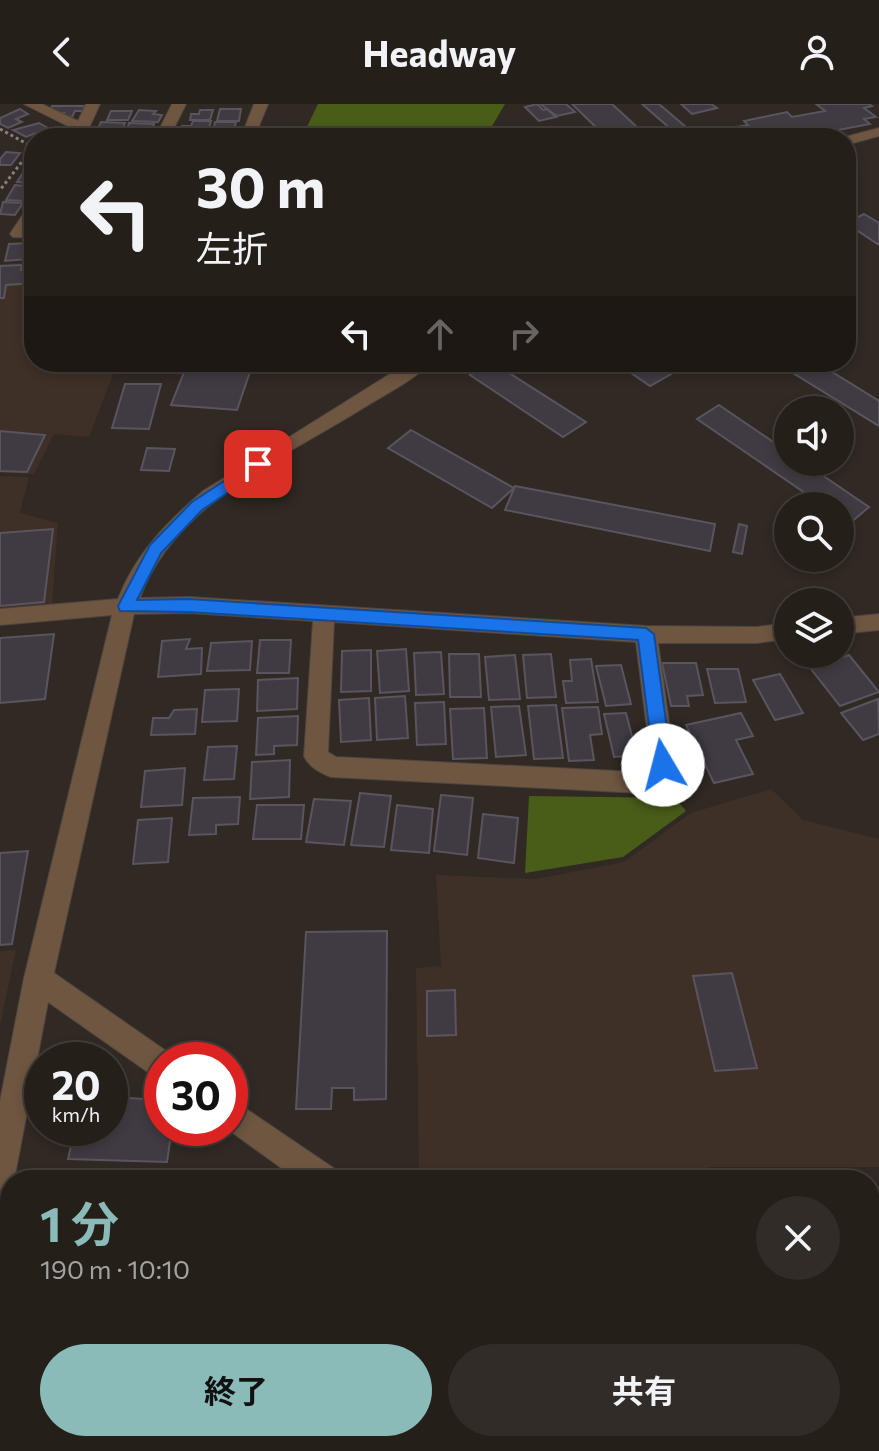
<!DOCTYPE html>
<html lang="ja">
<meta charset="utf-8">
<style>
:root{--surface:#251f1a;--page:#312c27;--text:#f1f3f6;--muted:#a3a2a2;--line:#423d39;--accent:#8bbbb9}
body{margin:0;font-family:Commissioner,"Noto Sans JP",sans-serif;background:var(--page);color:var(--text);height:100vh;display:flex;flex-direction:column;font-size:30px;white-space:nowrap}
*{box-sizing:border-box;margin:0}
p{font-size:26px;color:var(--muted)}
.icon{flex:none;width:44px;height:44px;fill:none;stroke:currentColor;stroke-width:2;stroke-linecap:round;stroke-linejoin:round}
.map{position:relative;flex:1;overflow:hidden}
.panel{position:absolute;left:0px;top:1066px;width:880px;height:282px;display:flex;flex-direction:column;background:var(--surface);border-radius:32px 32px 0 0;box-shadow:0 4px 12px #0003,0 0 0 2px var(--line)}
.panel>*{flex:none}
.hud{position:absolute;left:24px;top:24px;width:832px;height:244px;border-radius:32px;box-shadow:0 4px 12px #0003,0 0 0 2px var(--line);background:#251f1a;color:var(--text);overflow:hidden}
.fabs{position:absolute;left:774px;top:292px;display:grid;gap:16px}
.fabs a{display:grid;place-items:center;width:80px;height:80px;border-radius:50%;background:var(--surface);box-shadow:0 4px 12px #0003,0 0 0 2px var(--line);font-size:40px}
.speed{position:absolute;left:24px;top:938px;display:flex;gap:16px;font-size:40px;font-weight:700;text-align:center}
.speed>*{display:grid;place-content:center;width:104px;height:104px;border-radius:50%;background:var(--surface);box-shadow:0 4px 12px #0003,0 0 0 2px var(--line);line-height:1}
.speed small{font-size:20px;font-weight:400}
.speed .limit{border:12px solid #d22;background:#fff;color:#111}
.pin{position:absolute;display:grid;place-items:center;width:68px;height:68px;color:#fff;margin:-34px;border-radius:16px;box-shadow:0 4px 12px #0006}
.me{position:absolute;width:88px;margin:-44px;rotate:352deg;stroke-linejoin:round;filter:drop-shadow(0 0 6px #0008)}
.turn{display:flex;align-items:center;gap:28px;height:168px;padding:0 40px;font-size:36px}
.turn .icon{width:104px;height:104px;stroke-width:2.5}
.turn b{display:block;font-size:56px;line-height:68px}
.lanes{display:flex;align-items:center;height:76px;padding:0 40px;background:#0003;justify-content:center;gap:40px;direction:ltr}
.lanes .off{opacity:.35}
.round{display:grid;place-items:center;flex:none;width:84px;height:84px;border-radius:42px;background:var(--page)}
.overview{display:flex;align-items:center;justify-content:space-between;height:136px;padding:0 40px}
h1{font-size:48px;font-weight:700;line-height:60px;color:var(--accent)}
.primary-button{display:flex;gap:16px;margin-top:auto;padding:16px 40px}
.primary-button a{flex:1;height:92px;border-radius:48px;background:var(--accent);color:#111;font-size:32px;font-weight:700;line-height:92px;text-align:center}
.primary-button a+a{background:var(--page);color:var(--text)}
header{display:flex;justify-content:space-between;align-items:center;height:104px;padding:0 40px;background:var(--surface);font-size:36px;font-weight:700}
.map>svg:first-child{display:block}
.built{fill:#3e3026}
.green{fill:#485d18}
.building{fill:#403b43;stroke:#5a545e;stroke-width:2}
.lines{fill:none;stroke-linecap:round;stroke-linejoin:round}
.minor-casing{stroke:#4c443f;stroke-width:2}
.highway-casing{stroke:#4c443f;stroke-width:2}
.path{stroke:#87807b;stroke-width:3;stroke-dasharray:3 3;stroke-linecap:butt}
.minor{fill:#6e5641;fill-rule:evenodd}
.highway{fill:#ca905a;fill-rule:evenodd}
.route{fill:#1a73e8;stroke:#114b97;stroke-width:2}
</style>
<header><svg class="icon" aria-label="back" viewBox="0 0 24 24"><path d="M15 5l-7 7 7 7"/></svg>Headway<svg class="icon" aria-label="person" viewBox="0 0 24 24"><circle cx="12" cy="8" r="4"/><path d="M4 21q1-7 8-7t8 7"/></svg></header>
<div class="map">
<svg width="879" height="1347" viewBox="0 0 879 1347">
<rect width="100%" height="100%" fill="#312923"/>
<!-- built -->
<g class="built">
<polygon points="34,158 34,258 158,258 157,264 116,262 89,333 54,330 34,370 0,369 0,160"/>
<polygon points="0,372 29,373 20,409 58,419 52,501 0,506"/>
<polygon points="771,685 803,716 879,735 879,1063 710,1063 691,1076 419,1076 416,864 441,862 436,771 536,775 624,758 691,709"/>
<polygon points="16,846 0,921 0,847"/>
</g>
<!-- green -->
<g class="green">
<polygon points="318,0 505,0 485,34 302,33"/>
<polygon points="529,692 675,694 686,707 623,753 525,769"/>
</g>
<!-- building -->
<g class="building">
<polygon points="537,0 543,6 547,5 556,13 539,17 525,3"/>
<polygon points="540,0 566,0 575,8 557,12"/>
<polygon points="572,0 612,0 649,34 607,34"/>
<polygon points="642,0 659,0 699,34 681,34"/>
<polygon points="681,0 711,0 717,4 692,10"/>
<polygon points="816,0 869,0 872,2 864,4 876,13 864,15 870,20 796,34 716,34 709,28 748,21 744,17 787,8 792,13 825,7"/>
<polygon points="52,2 85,2 83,7 75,7 72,13 61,13 64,9 49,9"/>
<polygon points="20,5 28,10 16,15 22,18 8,24 0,20 0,14"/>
<polygon points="220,5 241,5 239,17 217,17"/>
<polygon points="139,6 156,7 153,10 162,11 158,18 132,17"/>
<polygon points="200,6 213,6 210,16 190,16 191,10 199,10"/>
<polygon points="111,7 132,7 128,16 107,16"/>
<polygon points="193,17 211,17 208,27 181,27 182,22 191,22"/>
<polygon points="101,18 125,19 121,28 96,28"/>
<polygon points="215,18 236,18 234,27 213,27"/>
<polygon points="39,19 48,24 26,33 13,26"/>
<polygon points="129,19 154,20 151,29 126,29"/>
<polygon points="6,48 20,49 11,61 0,61 0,55"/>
<polygon points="26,64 34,64 34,79 17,78"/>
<polygon points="15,81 34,83 25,97 6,96"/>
<polygon points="3,98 23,99 15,111 0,110"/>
<polygon points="864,110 879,119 879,141 846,119"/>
<polygon points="32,139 28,155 5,157 9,140"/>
<polygon points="22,161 21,166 34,165 34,179 6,181 4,194 0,194 0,162"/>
<polygon points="188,258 252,262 237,306 171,301"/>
<polygon points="492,258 586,318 563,333 470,271"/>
<polygon points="615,258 657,258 673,269 650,282"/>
<polygon points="775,258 816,258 879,297 879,322"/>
<polygon points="125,280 161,280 149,325 112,324"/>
<polygon points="719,301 788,348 788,358 803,358 869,403 849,420 840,413 840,402 824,402 697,315"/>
<polygon points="411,326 514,384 492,404 388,344"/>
<polygon points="0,327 45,331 27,368 0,367"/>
<polygon points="147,344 175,345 169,367 141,366"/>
<polygon points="515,382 715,420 710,447 505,406"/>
<polygon points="739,420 747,422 742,450 733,448"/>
<polygon points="53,425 44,498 0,502 0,429"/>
<polygon points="54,530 45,595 0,599 0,534"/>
<polygon points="190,535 186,545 202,544 201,570 158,573 162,537"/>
<polygon points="260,536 291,536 289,569 257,569"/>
<polygon points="252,537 250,566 207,567 211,539"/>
<polygon points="406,545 409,587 380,589 377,547"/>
<polygon points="371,546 371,587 341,588 342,547"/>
<polygon points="441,548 444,590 416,591 414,549"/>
<polygon points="449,550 479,550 481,593 450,593"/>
<polygon points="551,550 556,593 527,594 523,551"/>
<polygon points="515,551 520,595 489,596 485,553"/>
<polygon points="849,551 879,588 840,602 811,565"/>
<polygon points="591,555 598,598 566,599 563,577 572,577 570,556"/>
<polygon points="662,559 696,559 703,591 687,592 689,602 671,602"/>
<polygon points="621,561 631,600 606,602 596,562"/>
<polygon points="707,565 738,565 746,598 715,599"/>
<polygon points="780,570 803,609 775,616 753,576"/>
<polygon points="298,574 297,605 257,607 258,576"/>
<polygon points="239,585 237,617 202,618 205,586"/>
<polygon points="405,592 408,634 377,636 375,594"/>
<polygon points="369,594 371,636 341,638 339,596"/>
<polygon points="878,595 879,630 863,636 841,609"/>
<polygon points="444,598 446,640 417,641 415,599"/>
<polygon points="556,601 563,654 534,655 528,602"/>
<polygon points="519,602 526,651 496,653 491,603"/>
<polygon points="598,603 602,630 590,631 594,656 569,657 562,604"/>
<polygon points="484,604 487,654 453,655 450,605"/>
<polygon points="197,605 195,630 151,631 153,614 169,614 174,606"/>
<polygon points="626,609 637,651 614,653 604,610"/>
<polygon points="741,609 753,632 736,636 753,670 714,679 686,621"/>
<polygon points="298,612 297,641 274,642 274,650 256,651 258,614"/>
<polygon points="237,642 234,675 204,676 208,643"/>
<polygon points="290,656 289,693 250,695 252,658"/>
<polygon points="185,664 182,701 141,703 145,667"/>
<polygon points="360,689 391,692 384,743 351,741"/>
<polygon points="441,691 473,694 467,751 434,747"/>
<polygon points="240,693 238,720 216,721 216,730 189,731 193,694"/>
<polygon points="314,695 351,697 344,741 306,738"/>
<polygon points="257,701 304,701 301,735 253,735"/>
<polygon points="397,701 433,705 429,749 391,746"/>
<polygon points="483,710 518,714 514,759 478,754"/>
<polygon points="172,714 168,758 133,760 138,716"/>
<polygon points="28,747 12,840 0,841 0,749"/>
<polygon points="387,827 386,995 354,996 354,984 332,984 331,1005 296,1005 306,828"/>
<polygon points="732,869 757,964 715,967 693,872"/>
<polygon points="455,886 456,931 427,932 427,887"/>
<polygon points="110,993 162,996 162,1024 172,1024 167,1058 68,1055 75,1024 110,1024"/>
</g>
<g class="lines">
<!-- minor casing -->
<g class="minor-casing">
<g id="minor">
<polygon points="24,0 42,0 78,17 86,0 100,0 87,28 158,28 172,0 186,0 172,28 243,28 254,0 268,0 254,34 70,34 74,25"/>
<polygon points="879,24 879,32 846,41 846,34 841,34"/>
<polygon points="34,100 34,116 29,125 34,124 34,134 13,133 10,130 29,101"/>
<path d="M409,258H430C414,277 385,290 365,303C285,353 174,399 140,494L189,493L646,522L757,523L788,519V535L757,539H658L675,661L671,668L641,689L331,673C320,669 309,663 304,652L313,517L189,509L134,510L54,869L172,951L174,956H162V975L152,971L48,898L15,1071L10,1076V1082L0,1086V997L24,874L112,511L0,521V505L118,495C136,449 167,418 203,387ZM334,518L636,538L651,657L637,668L336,653L328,648Z"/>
<polygon points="879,510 879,526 840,530 840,514"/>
<polygon points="230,994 335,1065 339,1076 298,1076 226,1024 230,1024"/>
<polygon points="879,1129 879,1161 870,1162 870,1130"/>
<polygon points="503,1338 537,1338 539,1347 505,1347"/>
</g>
</g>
<!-- highway casing -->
<g class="highway-casing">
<g id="highway">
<polygon points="0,1185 10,1186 10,1218 0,1217"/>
<polygon points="870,1255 879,1256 879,1290 870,1289"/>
<rect x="0" y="1279" width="10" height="34"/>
<polygon points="870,1310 879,1311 879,1345 857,1338 870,1338"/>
</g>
</g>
<!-- path -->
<polyline class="path" points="0,25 29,41 31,46 0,86"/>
<!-- minor -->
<use href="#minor" class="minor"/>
<!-- highway -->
<use href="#highway" class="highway"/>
</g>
<!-- route -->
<polygon class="route" points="258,355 266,360 264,364 202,406 161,449 137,496 189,495 646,524 654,530 672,661 670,666 657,666 654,661 638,536 189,508 120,507 118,502 150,441 192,398"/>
</svg>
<div class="fabs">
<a><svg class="icon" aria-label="sound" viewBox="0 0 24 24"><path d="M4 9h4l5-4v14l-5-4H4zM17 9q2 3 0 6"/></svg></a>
<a><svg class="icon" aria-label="search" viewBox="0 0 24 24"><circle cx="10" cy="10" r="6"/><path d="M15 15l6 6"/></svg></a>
<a><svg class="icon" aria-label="layers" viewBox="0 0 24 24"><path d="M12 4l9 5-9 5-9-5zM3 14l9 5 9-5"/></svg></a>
</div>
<div class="speed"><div>20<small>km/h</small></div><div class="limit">30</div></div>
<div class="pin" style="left:258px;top:360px;background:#d93025"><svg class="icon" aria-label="arrive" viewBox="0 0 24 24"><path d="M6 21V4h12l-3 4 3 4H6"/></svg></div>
<svg class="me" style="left:663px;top:661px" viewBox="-20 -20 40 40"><circle r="19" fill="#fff"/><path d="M0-13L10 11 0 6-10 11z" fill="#1a73e8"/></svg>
<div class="hud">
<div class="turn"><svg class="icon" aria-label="left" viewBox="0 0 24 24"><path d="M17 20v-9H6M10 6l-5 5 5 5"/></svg><div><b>30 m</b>左折</div></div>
<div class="lanes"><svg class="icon" aria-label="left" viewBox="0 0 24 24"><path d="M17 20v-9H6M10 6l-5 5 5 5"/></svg><svg class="icon off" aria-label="ahead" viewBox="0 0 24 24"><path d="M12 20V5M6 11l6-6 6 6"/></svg><svg class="icon off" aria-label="right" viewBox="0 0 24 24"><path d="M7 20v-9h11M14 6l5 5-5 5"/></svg></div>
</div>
<section class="panel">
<div class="overview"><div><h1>1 分</h1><p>190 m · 10:10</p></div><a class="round"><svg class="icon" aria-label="close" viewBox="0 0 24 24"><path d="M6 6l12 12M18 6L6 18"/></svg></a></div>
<div class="primary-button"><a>終了</a><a>共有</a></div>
</section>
</div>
